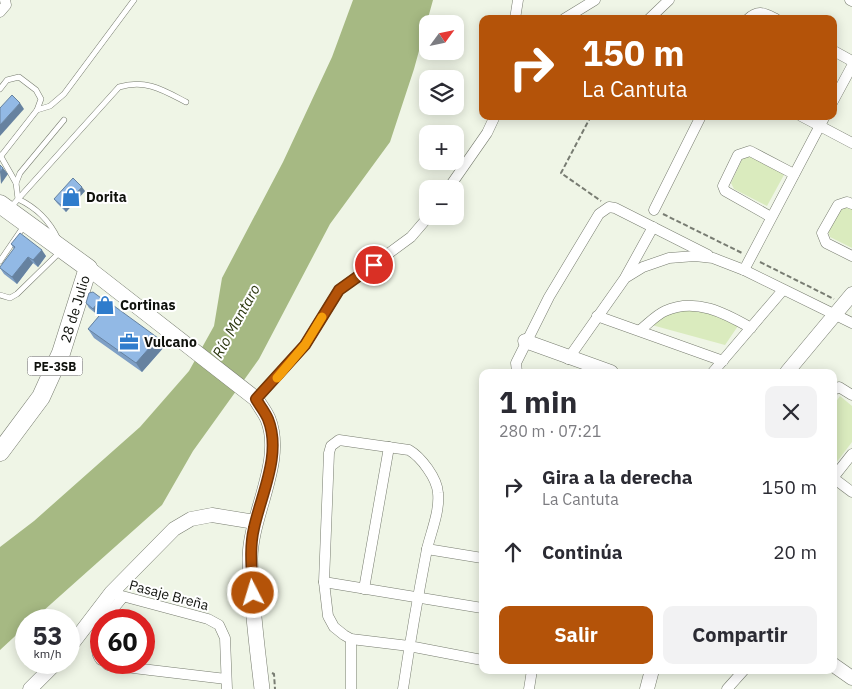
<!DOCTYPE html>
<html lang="es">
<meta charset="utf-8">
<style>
:root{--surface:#fff;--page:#f2f2f3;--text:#2b2b33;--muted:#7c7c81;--accent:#b45309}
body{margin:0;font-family:"IBM Plex Sans",sans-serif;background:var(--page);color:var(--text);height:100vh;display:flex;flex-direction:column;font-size:19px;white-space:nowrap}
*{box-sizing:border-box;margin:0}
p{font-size:16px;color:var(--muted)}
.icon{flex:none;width:28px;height:28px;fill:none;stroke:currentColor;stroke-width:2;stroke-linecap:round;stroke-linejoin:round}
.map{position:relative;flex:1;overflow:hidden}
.details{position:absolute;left:479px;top:369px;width:358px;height:305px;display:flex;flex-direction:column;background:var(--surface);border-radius:10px;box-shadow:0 2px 12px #0003}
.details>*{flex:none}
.guide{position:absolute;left:479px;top:15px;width:358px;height:105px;border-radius:10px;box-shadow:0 2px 12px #0003;background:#b45309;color:#fff;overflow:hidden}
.needle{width:32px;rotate:57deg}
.controls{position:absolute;left:419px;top:15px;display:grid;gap:10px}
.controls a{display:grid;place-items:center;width:45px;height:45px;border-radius:10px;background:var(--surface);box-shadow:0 2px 12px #0003;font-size:25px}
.speed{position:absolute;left:15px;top:609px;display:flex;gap:10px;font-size:25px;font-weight:700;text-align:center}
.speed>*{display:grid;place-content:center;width:65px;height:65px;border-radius:50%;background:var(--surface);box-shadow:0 2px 12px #0003;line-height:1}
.speed small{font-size:12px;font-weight:400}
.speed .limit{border:8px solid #d22;background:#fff;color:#111}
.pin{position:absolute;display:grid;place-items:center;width:42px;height:42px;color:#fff;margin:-21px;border:2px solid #fff;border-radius:50%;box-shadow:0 1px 5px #0007}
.me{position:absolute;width:55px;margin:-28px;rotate:355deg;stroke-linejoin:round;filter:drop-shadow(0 0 4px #0008)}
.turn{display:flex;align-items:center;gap:18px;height:105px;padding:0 20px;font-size:22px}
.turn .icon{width:65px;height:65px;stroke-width:2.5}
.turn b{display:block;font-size:35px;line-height:42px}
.round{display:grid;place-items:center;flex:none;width:52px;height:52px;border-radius:10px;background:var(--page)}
.overview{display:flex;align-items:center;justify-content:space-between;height:85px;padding:0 20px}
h1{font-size:30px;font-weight:700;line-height:38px}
.button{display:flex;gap:10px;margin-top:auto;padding:10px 20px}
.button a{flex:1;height:58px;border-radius:10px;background:var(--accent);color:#fff;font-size:20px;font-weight:700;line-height:58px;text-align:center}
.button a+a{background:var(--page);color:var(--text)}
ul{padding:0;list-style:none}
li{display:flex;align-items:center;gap:15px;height:65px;padding:0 20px}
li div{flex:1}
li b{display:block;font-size:19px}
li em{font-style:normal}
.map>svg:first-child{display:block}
.green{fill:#daebbe}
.water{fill:#a6b983}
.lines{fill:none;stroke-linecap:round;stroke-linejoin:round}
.lane-casing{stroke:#777c6f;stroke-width:6}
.street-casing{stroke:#777c6f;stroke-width:11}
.secondary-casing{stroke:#777c6f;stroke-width:15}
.primary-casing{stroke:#777c6f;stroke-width:16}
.highway-casing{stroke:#777c6f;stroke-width:19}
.path{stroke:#787c72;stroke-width:2;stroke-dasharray:5 2.5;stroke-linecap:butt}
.lane{stroke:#fff;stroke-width:5}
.street{stroke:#fff;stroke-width:10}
.secondary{stroke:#fff;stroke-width:14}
.primary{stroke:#fff;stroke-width:15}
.highway{stroke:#fff;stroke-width:18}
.wall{fill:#7e9fc5}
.shaded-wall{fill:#6682a0}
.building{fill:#92b9e5;stroke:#6682a0}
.route-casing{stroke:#753606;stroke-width:12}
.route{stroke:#b45309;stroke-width:9}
.slow{stroke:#f59e0b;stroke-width:9}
.labels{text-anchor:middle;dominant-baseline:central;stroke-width:4;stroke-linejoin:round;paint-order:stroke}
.shield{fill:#fff;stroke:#585956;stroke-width:1}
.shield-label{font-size:12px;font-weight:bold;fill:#10120d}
.poi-label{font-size:14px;font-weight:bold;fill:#10120d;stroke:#fff;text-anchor:start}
.street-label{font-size:14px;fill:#10120d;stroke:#fff}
.water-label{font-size:15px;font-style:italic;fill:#2b370f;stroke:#fff}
</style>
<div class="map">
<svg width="852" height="689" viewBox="0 0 852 689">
<rect width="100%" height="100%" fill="#eff5e6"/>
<!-- green -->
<g class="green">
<polygon points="750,154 785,173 767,206 734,189 731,183 743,157"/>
<polygon points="842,206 852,207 852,248 830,237 828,231"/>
<polygon points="686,306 740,323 725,345 648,324"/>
<polygon points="840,396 852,406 852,442 833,467 833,406"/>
</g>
<!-- water -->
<polygon class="water" points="353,0 433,0 414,69 390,142 330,224 259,359 193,451 162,505 33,620 26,620 26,626 0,650 0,547 34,521 140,427 189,371 214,326 222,278 283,162 332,57"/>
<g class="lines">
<!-- lane casing -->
<g class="lane-casing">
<g id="lane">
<polyline points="0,89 7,80 19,77 36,90 41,99 37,110 1,156"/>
<polyline points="37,110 50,106 64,94 134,0"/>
<polyline points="0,155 16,183"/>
<path d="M10,208L119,87C146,79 163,90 186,102"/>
<path d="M58,239C49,220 37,208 18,199L16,183L20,173L64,120"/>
<polyline points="0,261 24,226"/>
<polyline points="0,295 10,298 17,294 61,251"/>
</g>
</g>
<!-- street casing -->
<g class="street-casing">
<g id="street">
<polyline points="850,0 852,1"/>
<polyline points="0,12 6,5 5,0"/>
<polyline points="515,19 518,0"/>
<polyline points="564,19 595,0"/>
<polyline points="649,19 669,0"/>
<path d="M748,19C758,9 764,13 776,19"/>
<polyline points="832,50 852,61"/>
<polyline points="832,103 852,66"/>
<polyline points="801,116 852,143"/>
<polyline points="448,189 487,133 495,116"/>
<polyline points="852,204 847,202 838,205 822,233 826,243 852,256"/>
<polyline points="654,210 701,116"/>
<polyline points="771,217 725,191 723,186 738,155 750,151 794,174"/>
<polyline points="744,270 825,116"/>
<polyline points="626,276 653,227"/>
<polyline points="597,316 723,361"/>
<path d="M640,330C648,324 656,315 665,311C695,297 725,313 751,328"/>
<polyline points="568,359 625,278 643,267 669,258 695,256 713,258 744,270 852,323"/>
<polyline points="517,372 516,363 549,297 599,214 609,207 615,208 708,255"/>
<polyline points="713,372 783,290"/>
<polyline points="832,391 839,387 852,395"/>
<polyline points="256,399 305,345 339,290 411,237 429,216"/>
<polyline points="832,477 852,492"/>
<polyline points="833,478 852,454"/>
<polyline points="427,549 482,558"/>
<polyline points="324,582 482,608"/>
<polyline points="364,589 389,447"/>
<polyline points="111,593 208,619 219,625 225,638 227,689"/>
<polyline points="104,620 123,597"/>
<path d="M101,627C98,638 93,651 101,660"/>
<polyline points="105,662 108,665 226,679"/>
<polyline points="351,689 351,639"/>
<path d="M403,689C410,642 418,596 427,549C431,532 440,511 438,493C437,478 421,457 409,450L339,440L331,446L329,453L324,582L328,616L334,627L344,635L351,639L409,646L482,660"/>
<polyline points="529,689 532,670"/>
<polyline points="727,689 744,670"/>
</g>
</g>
<!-- secondary casing -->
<g class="secondary-casing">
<g id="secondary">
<polyline points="525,341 611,372"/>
<polyline points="787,372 852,294"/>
<polyline points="69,648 111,593 174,529 191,519 212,515 255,522"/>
<polyline points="832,664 852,678"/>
<polyline points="30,689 57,662"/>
<polyline points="647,689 652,670"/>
</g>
</g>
<!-- primary casing -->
<g class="primary-casing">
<path id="primary" d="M88,268L256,399C260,406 265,412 268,419C285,461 250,515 250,559C251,602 257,646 262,689"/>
</g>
<!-- highway casing -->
<g class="highway-casing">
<polyline id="highway" points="0,204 88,268 61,353 41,397 0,452"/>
</g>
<!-- path -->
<g class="path">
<polyline points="591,116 561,173 601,201"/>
<polyline points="663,214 742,253"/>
<polyline points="760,262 834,299"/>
<polyline points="272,673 274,674 275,689"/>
</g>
<!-- lane -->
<use href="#lane" class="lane"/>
<!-- street -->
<use href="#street" class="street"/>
<!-- secondary -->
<use href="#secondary" class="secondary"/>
<!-- primary -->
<use href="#primary" class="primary"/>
<!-- highway -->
<use href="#highway" class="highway"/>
</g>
<!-- wall -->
<g class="wall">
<polygon points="85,191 66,212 57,203 54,199"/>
<polygon points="11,244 46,256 38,267 33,263 17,284 4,274 0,268 14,249"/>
<polygon points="101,298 108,305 164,347 142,372 94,338 88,329 99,316 89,308 86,303"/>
</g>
<!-- shaded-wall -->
<g class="shaded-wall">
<polygon points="20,103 24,109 0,136 0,125"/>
<polygon points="3,168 8,174 1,184 0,172"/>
<polygon points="82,187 85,191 66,212 63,207"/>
<polygon points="42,250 46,256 38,267 33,260"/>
<polygon points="28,257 33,263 17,284 12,277"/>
<polygon points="101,298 104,302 94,311 96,313 93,309"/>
<polygon points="107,304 108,306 100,316 99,314"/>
<polygon points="158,338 164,347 142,372 136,363"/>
</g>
<!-- building -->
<g class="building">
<polygon points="12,95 20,103 0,125 0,108"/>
<polygon points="0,165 3,168 0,172"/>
<polygon points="73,178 82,187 63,207 54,199"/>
<polygon points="20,233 42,250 33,260 28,257 12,277 0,268 0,267 15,247 11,244"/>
<polygon points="93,292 101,298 93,309 86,303 89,293"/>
<polygon points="102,300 107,304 99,314 94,311"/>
<polygon points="110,303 158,338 136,363 88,329"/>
</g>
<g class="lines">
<!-- route casing -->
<g class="route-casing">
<path id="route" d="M253,593C252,571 249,549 254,528C261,495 282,454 268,419C265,412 260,406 256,399L305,345L339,290L374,265"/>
</g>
<!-- route -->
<use href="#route" class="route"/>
<!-- slow -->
<polyline class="slow" points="277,378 305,345 322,317"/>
</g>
<!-- icons -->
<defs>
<g id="shop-bare" transform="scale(1.5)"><path d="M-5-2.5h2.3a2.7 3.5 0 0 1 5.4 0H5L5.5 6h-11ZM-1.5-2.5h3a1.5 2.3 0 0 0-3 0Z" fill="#2f7ccc" stroke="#fff" stroke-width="2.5" paint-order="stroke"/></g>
<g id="office-bare" transform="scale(1.5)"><path d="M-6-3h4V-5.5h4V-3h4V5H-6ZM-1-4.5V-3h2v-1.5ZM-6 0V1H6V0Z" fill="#2f7ccc" stroke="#fff" stroke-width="2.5" paint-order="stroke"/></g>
</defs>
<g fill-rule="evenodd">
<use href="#shop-bare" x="71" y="197"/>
<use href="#shop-bare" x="105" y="305"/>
<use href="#office-bare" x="129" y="342"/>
</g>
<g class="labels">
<!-- shield labels -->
<rect class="shield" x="27.5" y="356.5" width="55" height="19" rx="4"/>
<g class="shield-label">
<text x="55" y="366">PE-3SB</text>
</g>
<!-- poi labels -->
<g class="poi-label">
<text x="86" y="197">Dorita</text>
<text x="120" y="305">Cortinas</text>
<text x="144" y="342">Vulcano</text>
</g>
<!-- street labels -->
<g class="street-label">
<text transform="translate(75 309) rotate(-73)">28 de Julio</text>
<text transform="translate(169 595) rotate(15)">Pasaje Breña</text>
</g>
<!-- water labels -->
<g class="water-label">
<text transform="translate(236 321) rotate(-61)">Río Mantaro</text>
</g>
</g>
</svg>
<div class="controls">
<a><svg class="needle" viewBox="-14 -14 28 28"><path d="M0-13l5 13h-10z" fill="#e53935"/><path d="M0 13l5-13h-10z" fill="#7c7c81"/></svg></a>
<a><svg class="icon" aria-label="layers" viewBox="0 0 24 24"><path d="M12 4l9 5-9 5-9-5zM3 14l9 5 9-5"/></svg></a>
<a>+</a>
<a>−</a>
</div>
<div class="speed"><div>53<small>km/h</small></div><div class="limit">60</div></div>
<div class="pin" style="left:374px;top:265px;background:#d93025"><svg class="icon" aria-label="arrive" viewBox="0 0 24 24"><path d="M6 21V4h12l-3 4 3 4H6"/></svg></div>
<svg class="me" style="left:253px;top:593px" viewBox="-20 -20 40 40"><circle r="17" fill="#b45309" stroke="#fff" stroke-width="3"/><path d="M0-11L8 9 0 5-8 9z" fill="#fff"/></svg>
<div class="guide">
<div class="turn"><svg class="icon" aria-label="right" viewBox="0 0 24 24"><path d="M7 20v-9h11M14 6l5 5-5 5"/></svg><div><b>150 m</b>La Cantuta</div></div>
</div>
<section class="details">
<div class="overview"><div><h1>1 min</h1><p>280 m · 07:21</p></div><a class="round"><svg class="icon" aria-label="close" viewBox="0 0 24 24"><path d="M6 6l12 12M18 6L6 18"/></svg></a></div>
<ul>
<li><svg class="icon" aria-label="right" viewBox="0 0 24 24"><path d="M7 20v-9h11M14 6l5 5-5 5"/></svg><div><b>Gira a la derecha</b><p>La Cantuta</p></div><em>150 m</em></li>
<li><svg class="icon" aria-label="ahead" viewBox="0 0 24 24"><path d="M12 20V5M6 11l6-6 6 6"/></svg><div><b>Continúa</b></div><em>20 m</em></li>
</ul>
<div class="button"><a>Salir</a><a>Compartir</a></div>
</section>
</div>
